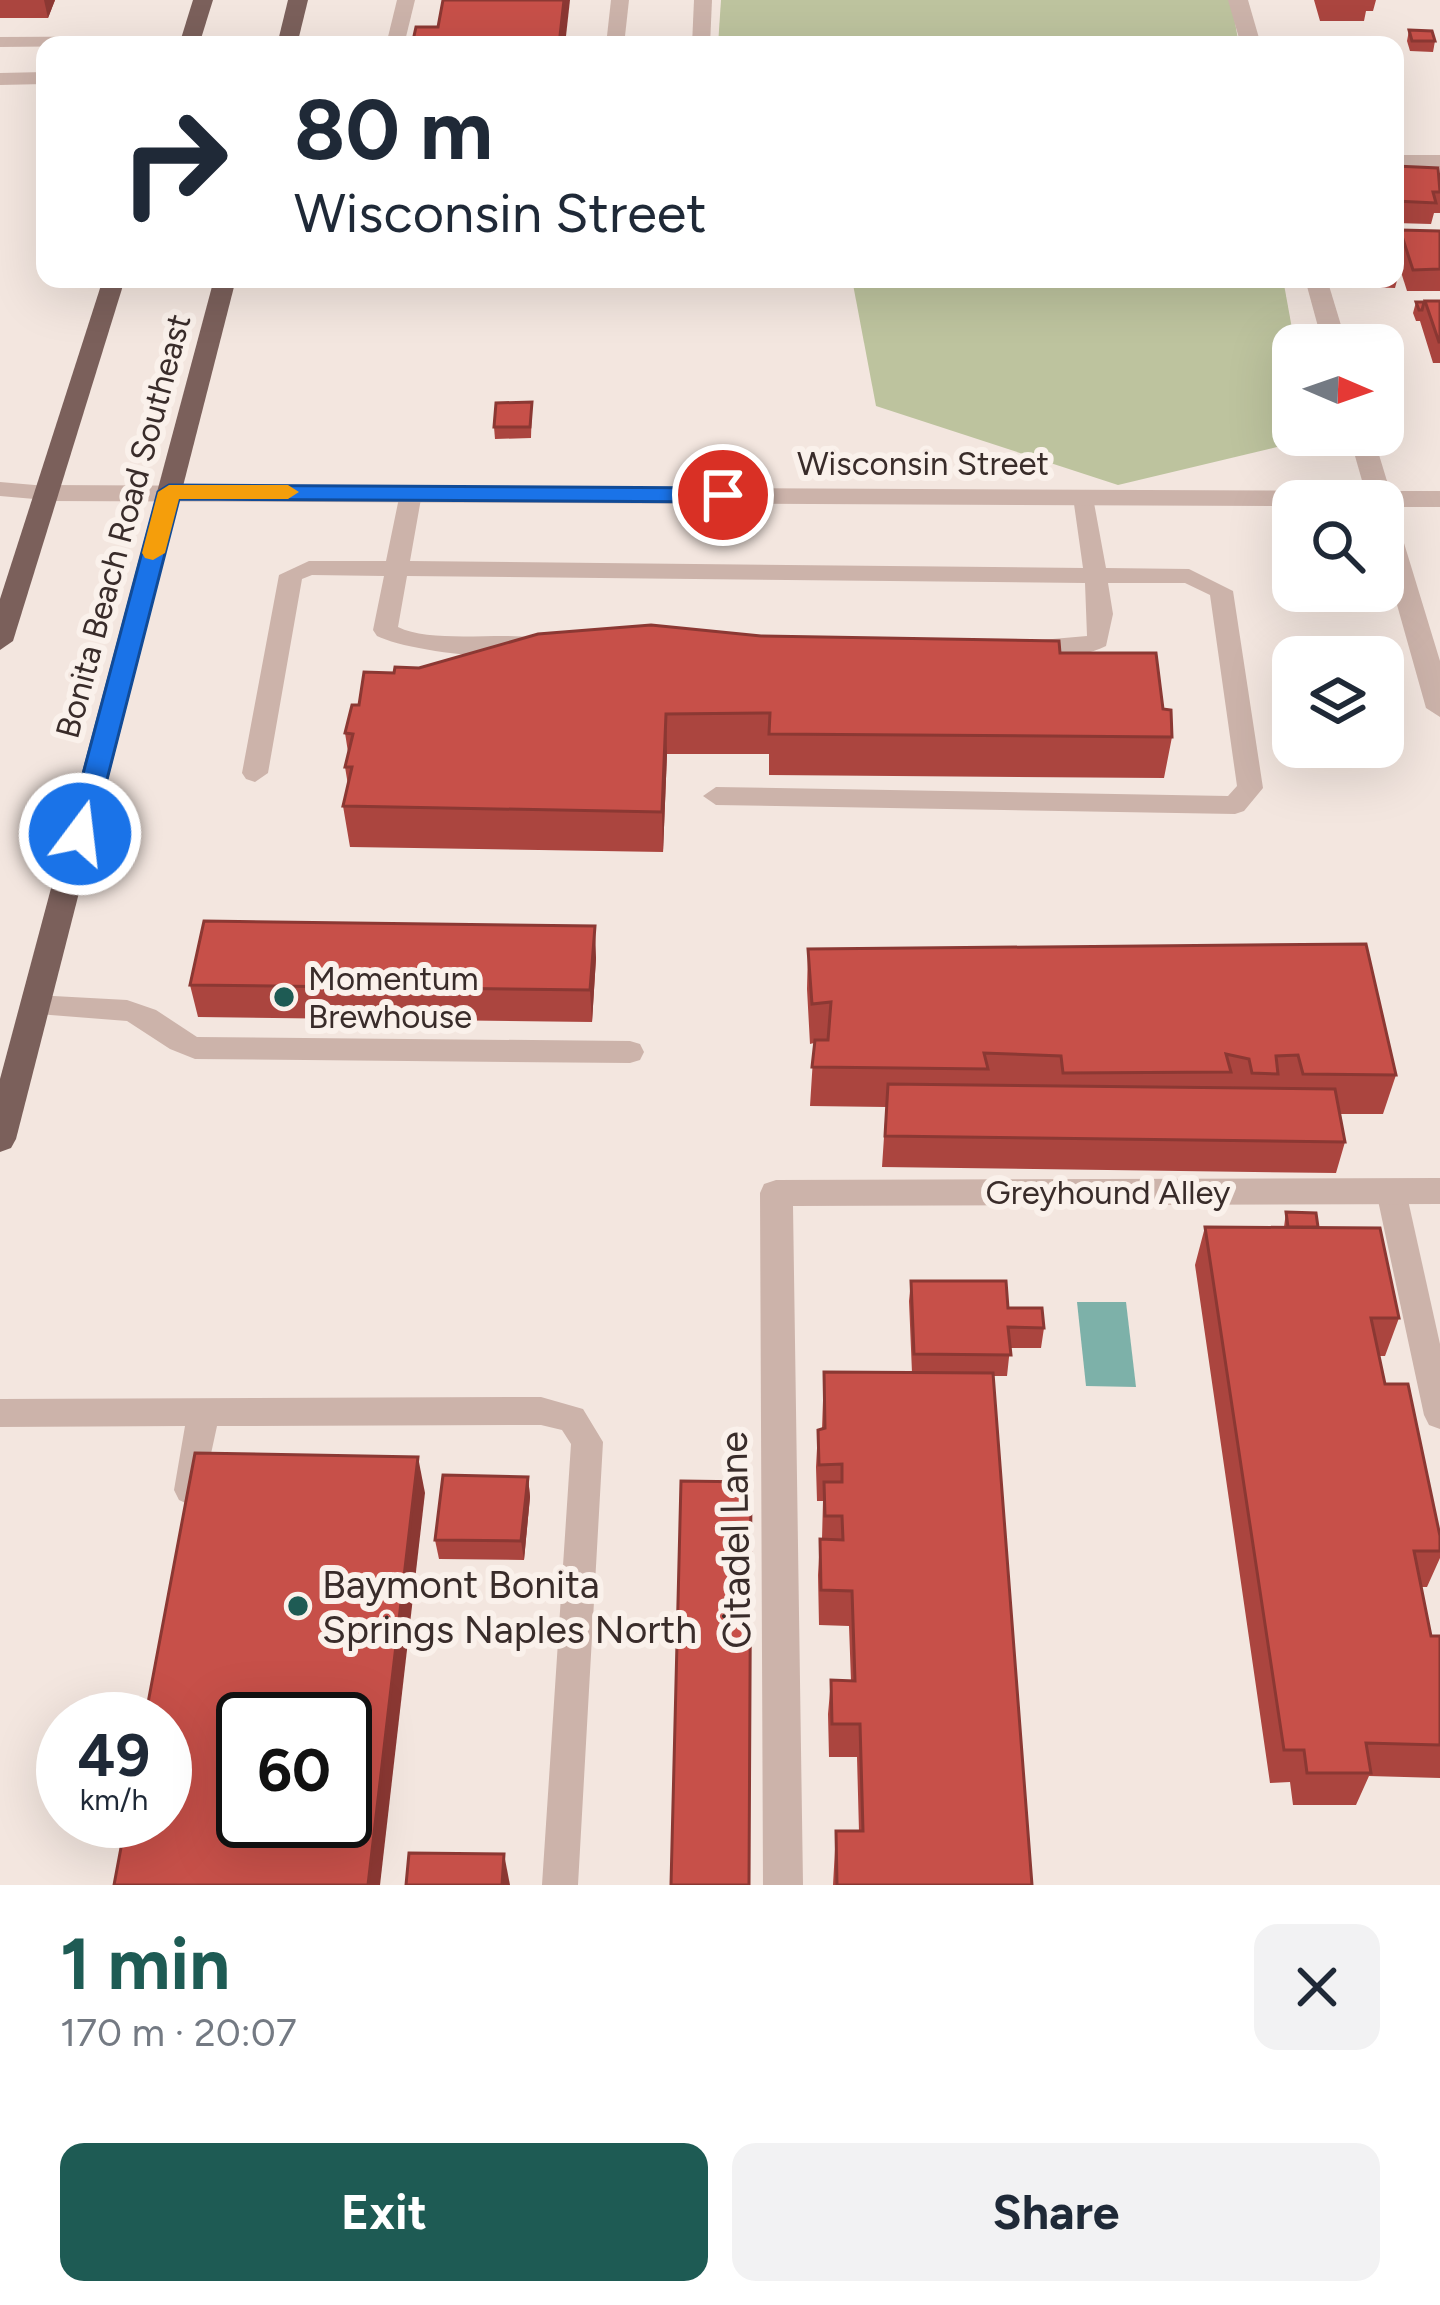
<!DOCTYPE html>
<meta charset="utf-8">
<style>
:root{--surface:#fff;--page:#f2f2f3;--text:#1f2937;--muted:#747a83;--accent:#1e5b54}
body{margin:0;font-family:Figtree,sans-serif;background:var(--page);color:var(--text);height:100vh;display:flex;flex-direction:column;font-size:45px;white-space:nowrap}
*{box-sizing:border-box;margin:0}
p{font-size:39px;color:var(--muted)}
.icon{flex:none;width:66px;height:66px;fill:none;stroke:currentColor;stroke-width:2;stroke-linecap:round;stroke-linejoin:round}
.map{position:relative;height:1885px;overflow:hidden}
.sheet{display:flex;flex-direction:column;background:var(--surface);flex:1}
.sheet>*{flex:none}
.guide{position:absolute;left:36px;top:36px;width:1368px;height:252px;border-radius:24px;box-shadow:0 12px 48px #0002;background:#fff;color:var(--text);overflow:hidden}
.needle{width:78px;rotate:92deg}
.controls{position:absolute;left:1272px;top:324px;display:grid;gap:24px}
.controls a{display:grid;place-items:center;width:132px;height:132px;border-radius:24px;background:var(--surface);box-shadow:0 12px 48px #0002;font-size:60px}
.speed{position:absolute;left:36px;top:1692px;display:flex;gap:24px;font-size:60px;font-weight:700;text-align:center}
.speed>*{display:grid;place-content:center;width:156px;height:156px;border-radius:50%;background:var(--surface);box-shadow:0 12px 48px #0002;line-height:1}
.speed small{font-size:30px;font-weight:400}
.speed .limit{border:6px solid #111;border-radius:18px;background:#fff;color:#111}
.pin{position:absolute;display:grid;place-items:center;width:102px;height:102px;color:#fff;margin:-51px;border:6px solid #fff;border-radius:50%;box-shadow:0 3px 12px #0007}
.me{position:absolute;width:132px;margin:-66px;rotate:15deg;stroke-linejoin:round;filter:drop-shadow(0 0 9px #0008)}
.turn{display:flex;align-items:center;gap:42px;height:252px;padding:0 60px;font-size:54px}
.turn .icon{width:156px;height:156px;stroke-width:2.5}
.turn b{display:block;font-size:84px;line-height:102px}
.round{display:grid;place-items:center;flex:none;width:126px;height:126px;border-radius:24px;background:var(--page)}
.overview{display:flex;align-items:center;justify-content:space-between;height:204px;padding:0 60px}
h1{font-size:72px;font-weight:700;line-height:90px;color:var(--accent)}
.button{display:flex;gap:24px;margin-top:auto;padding:24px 60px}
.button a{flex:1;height:138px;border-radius:24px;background:var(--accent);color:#fff;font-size:48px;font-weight:700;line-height:138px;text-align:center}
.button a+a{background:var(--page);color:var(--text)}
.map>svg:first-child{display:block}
.green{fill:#bdc39e}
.water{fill:#7db1a9}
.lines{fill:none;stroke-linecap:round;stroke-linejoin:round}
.service{fill:#ccb3aa;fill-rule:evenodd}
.minor{fill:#ccb3aa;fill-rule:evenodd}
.primary{fill:#7b605b;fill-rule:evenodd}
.wall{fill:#ab453f}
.shaded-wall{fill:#8b3833}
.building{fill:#c75049;stroke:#8b3833;stroke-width:3;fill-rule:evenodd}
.route{fill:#1a73e8;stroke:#114b97;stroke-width:3}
.slow{fill:#f59e0b}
.poi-dot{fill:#1e5b54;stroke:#faf1eb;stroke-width:4.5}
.labels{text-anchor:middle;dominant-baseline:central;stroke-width:12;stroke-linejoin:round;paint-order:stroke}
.street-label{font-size:33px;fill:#392c2a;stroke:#faf1eb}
.poi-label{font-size:33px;fill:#392c2a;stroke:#faf1eb;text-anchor:start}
.near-street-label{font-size:39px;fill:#392c2a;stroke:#faf1eb}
.near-poi-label{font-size:39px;fill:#392c2a;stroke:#faf1eb;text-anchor:start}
</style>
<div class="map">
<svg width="1440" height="1885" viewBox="0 0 1440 1885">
<rect width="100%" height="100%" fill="#f3e6df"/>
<!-- green -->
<g class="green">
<polygon points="721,0 1231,0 1239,45 718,45"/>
<polygon points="852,279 1283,279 1295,345 1293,432 1281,446 1118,485 876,406"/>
</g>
<!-- water -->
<polygon class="water" points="1077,1302 1126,1302 1136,1387 1086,1386"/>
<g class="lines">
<!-- service -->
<g class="service">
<polygon points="397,0 415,0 404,45 386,45"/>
<polygon points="611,0 629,0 624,45 606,45"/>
<polygon points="694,0 712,0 710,45 692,45"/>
<polygon points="190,36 196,37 196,45 0,47 0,37"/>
<polygon points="45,72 45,84 0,85 0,73"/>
<polygon points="0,482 46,486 57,493 46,500 0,496"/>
<path d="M411,486L422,493L410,561L1083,568L1073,497L1084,490L1092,492L1106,568L1189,569L1233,591L1263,788L1244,811L1235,814L716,805L703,796L716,787L1228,796L1237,786L1210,595L1185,583H1108L1113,614L1106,646C1083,657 1035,666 1015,648L1018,642L1087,636L1085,583L407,576L398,627C437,647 532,626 550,644C526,668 407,651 377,636L373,630L384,576L312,575L302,579L268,773L255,782L246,779L242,773L279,575L309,561H386L400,493Z"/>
<polygon points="35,995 127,1000 156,1010 197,1037 630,1041 640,1044 644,1052 640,1060 630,1063 195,1059 170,1049 127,1021 25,1013 21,1006 25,999"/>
<polygon points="1391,1179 1401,1183 1406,1191 1440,1344 1440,1429 1429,1425 1424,1415 1376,1191 1381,1183"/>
<polygon points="541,1397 583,1409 603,1442 578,1885 542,1885 571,1444 562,1430 541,1425 217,1426 201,1500 190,1505 179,1500 174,1490 185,1426 0,1427 0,1399"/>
</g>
<!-- minor -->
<g class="minor">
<polygon points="1228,0 1248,0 1261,45 1241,45"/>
<rect x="1395" y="155" width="45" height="12"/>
<polygon points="1305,279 1327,279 1347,345 1323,345"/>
<polygon points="1349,435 1373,435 1390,491 1440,491 1440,507 1393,507 1440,661 1440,717 1426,708 1383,555 1383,501 1293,501 1293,506 46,501 34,493 46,485 1365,491"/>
<polygon points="1440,1178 1440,1204 793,1206 803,1885 763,1885 760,1193 764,1184 776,1180"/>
</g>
<!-- primary -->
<g class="primary">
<polygon points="193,0 213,0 199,45 179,45"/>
<polygon points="288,0 308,0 297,45 277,45"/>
<polygon points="103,279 125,279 13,641 0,650 0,599"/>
<polygon points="214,279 236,279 16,1139 11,1148 0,1152 0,1079"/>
</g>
</g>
<!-- wall -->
<g class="wall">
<polygon points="0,0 55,0 48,18 0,18"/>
<polygon points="1314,0 1376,0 1373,11 1366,11 1364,21 1320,21"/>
<polygon points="1409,30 1435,41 1433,52 1410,51 1407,41"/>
<polygon points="1395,166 1440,173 1440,213 1434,213 1431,224 1395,223"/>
<polygon points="1400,230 1440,231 1440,291 1407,291 1395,253"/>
<polygon points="1395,270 1398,277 1395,288 1364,287 1363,279 1395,279"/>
<polygon points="1440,301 1440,363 1433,363 1420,321 1416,321 1413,313 1416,302"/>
<polygon points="532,402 531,438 495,439 494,427"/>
<polygon points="761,636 1060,653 1163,709 1172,737 1164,778 769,775 769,754 667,754 663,852 350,847 343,806 348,785 345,767 348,752 345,733 359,705 394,673 419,668"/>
<polygon points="808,949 1396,1075 1383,1114 1340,1114 1345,1142 1336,1173 882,1167 886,1107 810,1106 814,1043 810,1044 807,989"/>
<polygon points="596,958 592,1022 198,1017 190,985"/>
<polygon points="1286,1212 1318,1227 1399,1318 1385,1356 1379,1356 1385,1384 1440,1536 1440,1558 1427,1587 1421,1587 1431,1636 1440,1636 1440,1778 1369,1776 1356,1805 1293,1805 1290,1782 1270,1783 1195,1265 1205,1227 1284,1227"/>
<polygon points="911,1281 1008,1308 1044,1328 1041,1348 1010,1348 1007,1376 993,1376 1032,1885 833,1885 836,1831 859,1831 857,1757 829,1757 828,1714 831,1680 851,1681 849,1626 819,1625 818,1575 820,1539 822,1539 823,1501 817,1501 816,1467 818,1430 822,1429 824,1372 912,1373 909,1301"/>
<polygon points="528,1477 530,1497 524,1560 439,1559 435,1540"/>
</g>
<!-- shaded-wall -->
<g class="shaded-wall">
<polygon points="44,0 55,0 48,18"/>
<polygon points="564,0 570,0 565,45 559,45"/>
<polygon points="666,714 667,754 663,852 662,812"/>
<polygon points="595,926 596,958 592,1022 590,990"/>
<polygon points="418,1457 425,1493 380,1885 368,1885"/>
<polygon points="528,1477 530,1497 524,1560 521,1541"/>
<polygon points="504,1854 510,1885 502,1885"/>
</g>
<!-- building -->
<g class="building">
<polygon points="443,0 564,0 559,45 412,45 416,27 438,27"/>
<polygon points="1409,30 1432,31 1435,41 1412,41"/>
<polygon points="1395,166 1438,168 1440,192 1433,192 1436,203 1395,201"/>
<polygon points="1400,230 1440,231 1440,269 1413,270"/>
<polygon points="1425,301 1440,301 1440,342 1439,342"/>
<polygon points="1416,302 1424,302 1422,310 1419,310"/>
<polygon points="532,402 530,427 494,427 496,403"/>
<polygon points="651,625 761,636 1059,641 1060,653 1156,653 1163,709 1171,710 1172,737 769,734 770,713 666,714 662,812 343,806 352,767 345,767 353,734 345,733 352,705 359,705 364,672 394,673 395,667 419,668 538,634"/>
<polygon points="204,921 595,926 590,990 190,985"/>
<polygon points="1366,944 1396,1075 1303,1074 1298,1055 1276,1056 1278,1074 1252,1073 1249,1059 1226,1054 1231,1072 1063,1073 1061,1056 984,1053 988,1069 812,1067 815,1040 828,1040 831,1002 812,1004 808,949"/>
<polygon points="888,1084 1335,1089 1345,1142 885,1136"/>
<polygon points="1286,1212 1316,1213 1318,1227 1288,1227"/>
<polygon points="1205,1227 1380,1228 1399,1318 1371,1318 1385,1384 1408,1384 1440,1536 1440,1551 1414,1551 1431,1636 1440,1636 1440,1745 1366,1743 1371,1773 1307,1773 1304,1750 1284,1750"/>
<polygon points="911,1281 1006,1281 1008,1308 1042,1308 1044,1328 1008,1327 1011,1355 914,1354"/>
<polygon points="824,1372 993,1373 1032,1885 837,1885 836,1831 863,1831 860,1724 832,1724 831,1680 855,1681 852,1591 821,1590 820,1539 843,1540 842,1516 825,1516 824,1482 842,1482 842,1464 819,1465 818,1430 825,1428"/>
<path d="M195,1453L418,1457L368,1885H114L126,1821H165V1719H145ZM243,1719H345V1821H243Z"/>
<polygon points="443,1475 528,1477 521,1541 435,1540"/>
<polygon points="681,1481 751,1482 749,1885 671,1885"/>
<polygon points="409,1853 504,1854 502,1885 406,1885"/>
</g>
<!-- route -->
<polygon class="route" points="169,485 723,488 735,495 723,502 179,499 93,834 80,844 67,834 158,492"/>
<!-- slow -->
<polygon class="slow" points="169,485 288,485 299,492 288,499 179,499 165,553 153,560 145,558 142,553 158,492"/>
<!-- markers -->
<g class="poi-dot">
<circle cx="284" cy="997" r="12"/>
<circle cx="298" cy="1606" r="12"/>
</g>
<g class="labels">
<!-- street labels -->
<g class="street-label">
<text x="923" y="463">Wisconsin Street</text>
<text transform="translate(123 526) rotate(-75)">Bonita Beach Road Southeast</text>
<text x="1108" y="1192">Greyhound Alley</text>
</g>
<!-- poi labels -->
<g class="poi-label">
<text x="308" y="978">Momentum<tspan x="308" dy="38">Brewhouse</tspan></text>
</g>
<!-- near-street labels -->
<g class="near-street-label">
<text transform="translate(735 1540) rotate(-91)">Citadel Lane</text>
</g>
<!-- near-poi labels -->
<g class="near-poi-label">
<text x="322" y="1584">Baymont Bonita<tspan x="322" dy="45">Springs Naples North</tspan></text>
</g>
</g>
</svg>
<div class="controls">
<a><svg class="needle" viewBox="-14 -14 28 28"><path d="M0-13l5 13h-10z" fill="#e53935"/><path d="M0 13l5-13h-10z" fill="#747a83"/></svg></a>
<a><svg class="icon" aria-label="search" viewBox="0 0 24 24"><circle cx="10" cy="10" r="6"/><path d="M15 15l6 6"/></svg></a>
<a><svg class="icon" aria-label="layers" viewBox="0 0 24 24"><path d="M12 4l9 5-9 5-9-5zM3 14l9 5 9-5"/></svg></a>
</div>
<div class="speed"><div>49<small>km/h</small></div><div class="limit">60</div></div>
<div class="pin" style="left:723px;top:495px;background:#d93025"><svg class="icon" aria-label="arrive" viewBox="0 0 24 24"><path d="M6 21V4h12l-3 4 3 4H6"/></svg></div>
<svg class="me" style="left:80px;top:834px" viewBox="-20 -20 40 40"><circle r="17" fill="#1a73e8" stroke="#fff" stroke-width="3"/><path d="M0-11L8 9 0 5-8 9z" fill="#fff"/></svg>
<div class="guide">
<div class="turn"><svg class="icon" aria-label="right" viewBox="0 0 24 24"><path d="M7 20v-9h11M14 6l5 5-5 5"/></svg><div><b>80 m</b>Wisconsin Street</div></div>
</div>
</div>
<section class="sheet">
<div class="overview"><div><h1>1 min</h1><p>170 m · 20:07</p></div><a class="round"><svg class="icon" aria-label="close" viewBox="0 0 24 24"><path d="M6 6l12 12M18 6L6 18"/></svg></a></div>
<div class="button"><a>Exit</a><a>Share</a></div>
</section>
